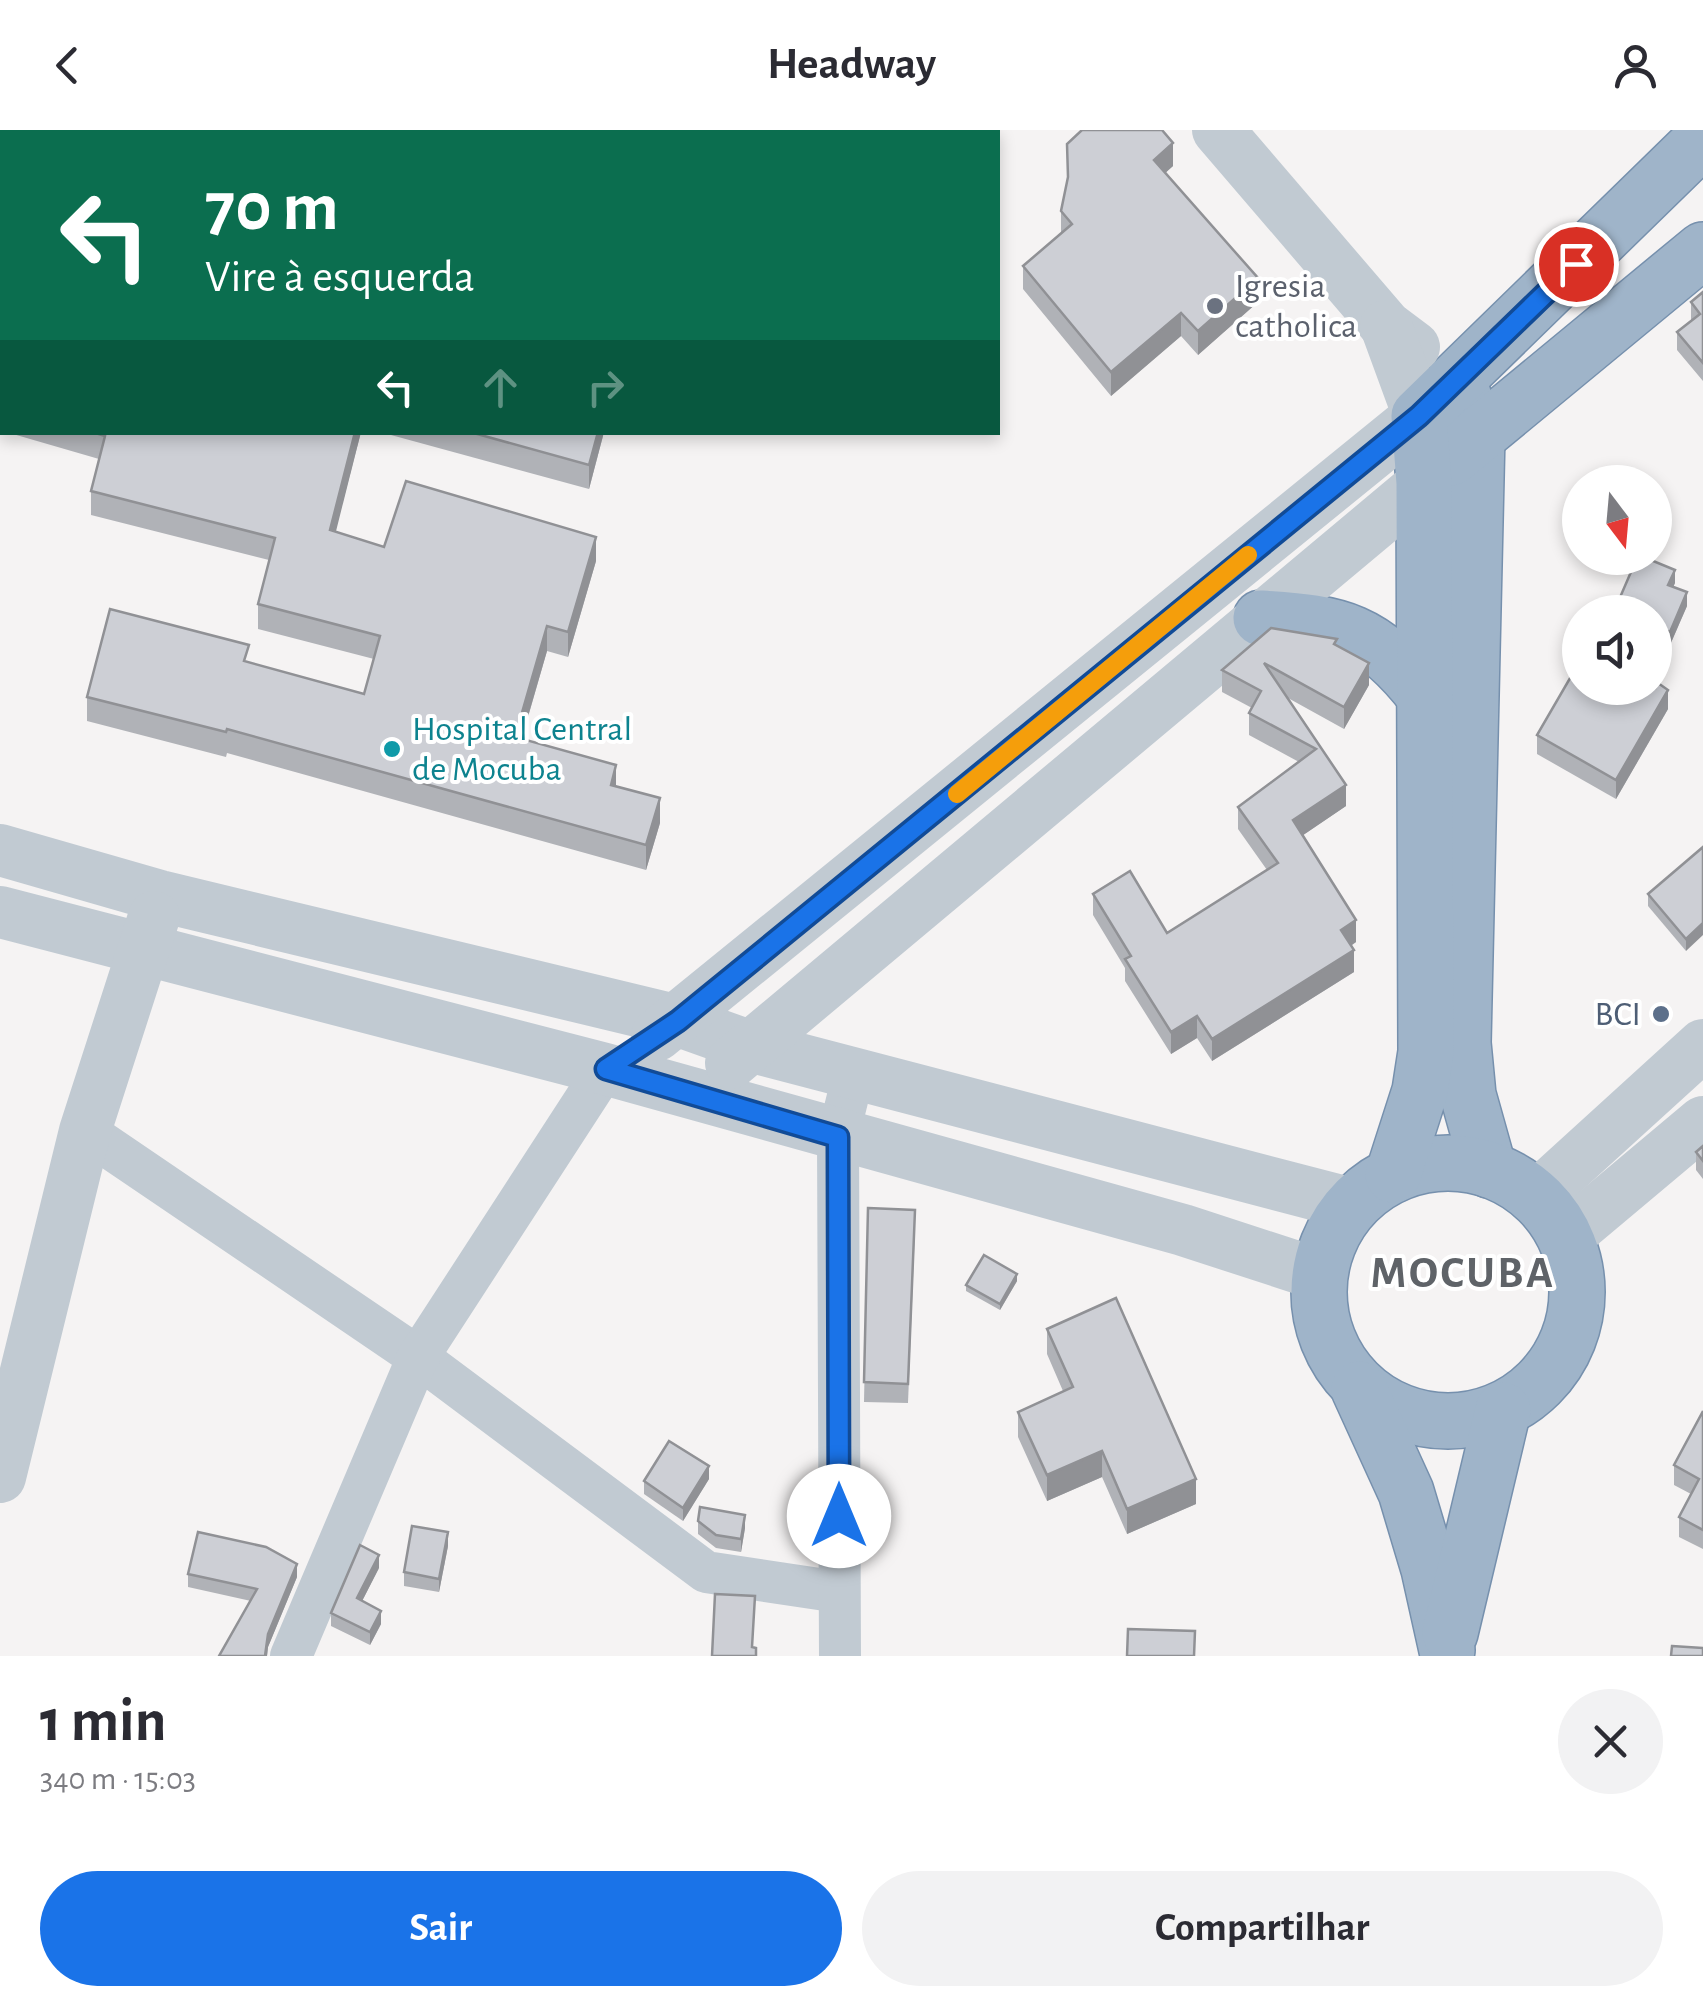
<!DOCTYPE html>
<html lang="pt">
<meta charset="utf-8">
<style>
:root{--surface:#fff;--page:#f2f2f3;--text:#2b2b33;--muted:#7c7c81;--accent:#1a73e8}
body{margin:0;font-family:"Alegreya Sans",sans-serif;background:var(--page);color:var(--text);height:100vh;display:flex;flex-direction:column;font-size:38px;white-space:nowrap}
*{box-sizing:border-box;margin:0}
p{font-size:32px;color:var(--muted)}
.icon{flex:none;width:55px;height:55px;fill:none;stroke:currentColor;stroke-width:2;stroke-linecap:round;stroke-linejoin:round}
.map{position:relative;height:1526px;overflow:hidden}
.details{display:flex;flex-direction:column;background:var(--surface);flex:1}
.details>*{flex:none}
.hud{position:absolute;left:0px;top:0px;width:1000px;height:305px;box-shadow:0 5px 15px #0003;background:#0b6e4f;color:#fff;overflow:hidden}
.needle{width:65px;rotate:164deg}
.buttons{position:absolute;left:1562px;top:335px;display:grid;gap:20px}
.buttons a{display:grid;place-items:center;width:110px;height:110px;border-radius:50%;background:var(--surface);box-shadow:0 5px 15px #0003;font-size:50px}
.pin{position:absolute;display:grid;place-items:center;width:85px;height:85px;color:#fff;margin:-42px;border:5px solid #fff;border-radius:50%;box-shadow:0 2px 10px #0007}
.me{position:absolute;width:110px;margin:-55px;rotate:0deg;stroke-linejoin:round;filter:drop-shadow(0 0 8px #0008)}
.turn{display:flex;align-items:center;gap:35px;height:210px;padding:0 40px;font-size:45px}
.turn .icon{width:130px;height:130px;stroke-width:2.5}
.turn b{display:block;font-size:70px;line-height:85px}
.lanes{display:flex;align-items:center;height:95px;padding:0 40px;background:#0003;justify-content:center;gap:50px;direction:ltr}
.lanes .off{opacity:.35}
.round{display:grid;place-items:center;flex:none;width:105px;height:105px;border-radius:52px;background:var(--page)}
.summary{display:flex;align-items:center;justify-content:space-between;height:170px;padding:0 40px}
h1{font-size:60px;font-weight:600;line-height:75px}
.cta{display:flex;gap:20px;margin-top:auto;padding:20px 40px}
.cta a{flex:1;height:115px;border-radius:60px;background:var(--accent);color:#fff;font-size:40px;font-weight:600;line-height:115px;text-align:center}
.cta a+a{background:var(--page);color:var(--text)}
header{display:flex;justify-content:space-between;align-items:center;height:130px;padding:0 40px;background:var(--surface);font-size:45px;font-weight:600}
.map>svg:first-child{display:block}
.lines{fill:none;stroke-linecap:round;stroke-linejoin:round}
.trunk-casing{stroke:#7690ad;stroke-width:58}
.minor{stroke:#c1cad2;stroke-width:42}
.tertiary{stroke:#c1cad2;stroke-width:52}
.trunk{stroke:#9fb4c9;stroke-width:55}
.wall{fill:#b0b2b7}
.shaded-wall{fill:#909195}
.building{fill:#cdcfd5;stroke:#909195;stroke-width:2.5}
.route-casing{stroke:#114b97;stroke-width:25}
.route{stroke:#1a73e8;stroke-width:18}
.slow{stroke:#f59e0b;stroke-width:18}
.worship-dot{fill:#6b7280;stroke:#fff;stroke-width:4}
.culture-dot{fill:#0f9aa8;stroke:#fff;stroke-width:4}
.service-dot{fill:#5c6f8a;stroke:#fff;stroke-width:4}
.labels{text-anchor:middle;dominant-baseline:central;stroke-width:8;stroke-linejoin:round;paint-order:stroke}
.worship-label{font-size:35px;fill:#5b616d;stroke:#fff;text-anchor:start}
.culture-label{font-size:35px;fill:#0d838f;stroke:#fff;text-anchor:start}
.service-label{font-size:35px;fill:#4e5e75;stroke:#fff;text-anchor:end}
.district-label{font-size:45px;font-weight:bold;letter-spacing:2.5px;fill:#5f6368;stroke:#fff}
</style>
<header><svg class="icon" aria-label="back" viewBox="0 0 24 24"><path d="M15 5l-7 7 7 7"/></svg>Headway<svg class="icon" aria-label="person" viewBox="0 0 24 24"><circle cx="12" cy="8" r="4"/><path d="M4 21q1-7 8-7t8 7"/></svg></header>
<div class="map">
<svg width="1703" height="1526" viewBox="0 0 1703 1526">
<rect width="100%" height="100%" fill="#f5f3f3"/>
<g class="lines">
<!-- trunk casing -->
<g class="trunk-casing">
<g id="trunk">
<polyline points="1458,251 1477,305 1463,913 1468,965 1489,1040"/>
<polyline points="1451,328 1703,120"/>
<path d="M1261,488C1342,493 1373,500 1425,566"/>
<circle cx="1448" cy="1162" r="129"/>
<polyline points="1393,1045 1420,961 1426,922 1424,353 1419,286 1703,9"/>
<polyline points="1359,1259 1406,1362 1429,1439 1447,1520"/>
<polyline points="1450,1503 1503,1280"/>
</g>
</g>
<!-- minor -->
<g class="minor">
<polyline points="85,1001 418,1227 706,1442 839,1462"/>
<polyline points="291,1526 418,1227 605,939"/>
<polyline points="840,1526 838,1007 854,942"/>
</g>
<!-- tertiary -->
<g class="tertiary">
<polyline points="1218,0 1386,196 1414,217"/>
<polyline points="0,720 160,766 679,891 749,916 1352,1074"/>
<polyline points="0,782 605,939 1183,1100 1318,1144"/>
<polyline points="657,905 1419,286 1386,196"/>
<polyline points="731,933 1424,353"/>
<polyline points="1536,1067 1703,915"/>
<polyline points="1566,1107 1703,992"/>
<polyline points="0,1347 85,1001 154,787"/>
</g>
<!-- trunk -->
<use href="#trunk" class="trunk"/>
</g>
<!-- wall -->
<g class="wall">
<polygon points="651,0 703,0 702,2 659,2"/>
<polygon points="1067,14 1173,36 1165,43 1258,172 1198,225 1181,206 1111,266 1023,159 1023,136 1061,104 1061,81 1067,52"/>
<polygon points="0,79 2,80 2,182 0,181"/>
<polygon points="1703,162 1703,251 1677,220 1677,202 1691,191 1691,172"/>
<polygon points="2,261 2,301 0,301 0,270"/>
<polygon points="6,302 361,302 335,402 384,417 596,431 568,527 547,521 522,608 616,656 660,693 646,740 227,623 226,627 87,591 87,567 249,532 364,564 374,529 258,499 258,474 269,430 91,385 91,361 99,329"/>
<polygon points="380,302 604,302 589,359"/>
<polygon points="1675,453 1673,457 1687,476 1670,515 1655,509 1655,482 1615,482 1615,479"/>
<polygon points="1337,516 1369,555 1344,599 1288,568 1346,676 1303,705 1356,812 1351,816 1354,842 1212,931 1197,908 1171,924 1125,851 1125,838 1093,785 1093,764 1167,803 1267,740 1238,699 1238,677 1299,632 1249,605 1249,583 1252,578 1222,562 1222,540"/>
<polygon points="1668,579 1616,669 1537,624 1537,605"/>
<polygon points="1703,717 1686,821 1648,776 1648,764"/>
<polygon points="1703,1016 1703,1049 1696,1040 1696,1022"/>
<polygon points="868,1078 915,1099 908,1273 864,1272"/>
<polygon points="1017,1151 1000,1180 966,1161 966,1155"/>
<polygon points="1047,1199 1196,1374 1127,1404 1102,1347 1047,1371 1018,1307 1018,1282 1063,1261 1047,1224"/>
<polygon points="1703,1281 1703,1419 1679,1407 1679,1387 1691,1364 1674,1355 1674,1335"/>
<polygon points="709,1349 683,1391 644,1364 644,1351"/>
<polygon points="698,1391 745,1398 741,1422 716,1418 698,1404"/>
<polygon points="448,1416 439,1462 404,1456 404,1442"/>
<polygon points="379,1438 362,1471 381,1494 370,1515 331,1496 331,1483"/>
<polygon points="188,1444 297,1447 268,1517 267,1526 219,1526 251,1471 188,1457"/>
</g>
<!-- shaded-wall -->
<g class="shaded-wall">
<polygon points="1173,13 1173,36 1154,53 1154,30"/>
<polygon points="1258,148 1258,172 1198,225 1198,201"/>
<polygon points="1181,183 1181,206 1111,266 1111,242"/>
<polygon points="355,302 361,302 330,425 330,400"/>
<polygon points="598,302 604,302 589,359 589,335"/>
<polygon points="596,407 596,431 568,527 568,502"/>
<polygon points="1675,440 1675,453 1668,468 1668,455"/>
<polygon points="1687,462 1687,476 1670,515 1670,502"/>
<polygon points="547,496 547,521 515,631 515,607"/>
<polygon points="1369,533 1369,555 1344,599 1344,577"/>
<polygon points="1668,560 1668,579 1616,669 1616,650"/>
<polygon points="616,635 616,659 611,655"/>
<polygon points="1346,655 1346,676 1293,712 1293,690"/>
<polygon points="660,668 660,693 646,740 646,715"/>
<polygon points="1356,790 1356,812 1341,822 1341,800"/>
<polygon points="1703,793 1703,805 1686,821 1686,809"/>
<polygon points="1354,820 1354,842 1212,931 1212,909"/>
<polygon points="1197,886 1197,908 1171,924 1171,902"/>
<polygon points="1017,1144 1017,1151 1000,1180 1000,1174"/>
<polygon points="1102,1321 1102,1347 1047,1371 1047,1345"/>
<polygon points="709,1336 709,1349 683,1391 683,1378"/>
<polygon points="1196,1349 1196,1374 1127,1404 1127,1379"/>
<polygon points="745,1385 745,1398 741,1422 741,1409"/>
<polygon points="448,1402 448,1416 439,1462 439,1449"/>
<polygon points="379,1425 379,1438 357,1481 357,1468"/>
<polygon points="297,1434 297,1447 268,1517 267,1526 265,1526 268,1504"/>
<polygon points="381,1481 381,1494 370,1515 370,1502"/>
</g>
<!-- building -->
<g class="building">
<polygon points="1082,0 1162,0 1173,13 1154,30 1258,148 1198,201 1181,183 1111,242 1023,136 1072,94 1061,81 1068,47 1067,14"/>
<polygon points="0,79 2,80 2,157 0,157"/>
<polygon points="1703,162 1703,233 1677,202 1700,184 1691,172"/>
<polygon points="92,302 355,302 330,400 384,417 406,351 596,407 568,502 547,496 515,607 616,635 611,655 660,668 646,715 227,599 226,602 87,567 110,479 249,515 244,531 364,564 380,506 258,474 275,408 91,361 105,306"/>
<polygon points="470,302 598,302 589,335"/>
<polygon points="1637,428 1646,428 1675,440 1668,455 1687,462 1670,502 1655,496 1655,482 1623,482 1615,479"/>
<polygon points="1271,498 1337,509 1334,514 1369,533 1344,577 1264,533 1346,655 1293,690 1356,790 1341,800 1354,820 1212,909 1197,886 1171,902 1125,829 1131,826 1093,764 1130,741 1167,803 1278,733 1238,677 1316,619 1249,583 1261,561 1222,540"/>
<polygon points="1580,531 1580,558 1655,558 1655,551 1668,560 1616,650 1537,605"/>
<polygon points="1703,717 1703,793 1686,809 1648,764"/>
<polygon points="1703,1016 1703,1031 1696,1022"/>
<polygon points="868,1078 915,1080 908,1254 864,1252"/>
<polygon points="984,1125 1017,1144 1000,1174 966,1155"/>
<polygon points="1116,1168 1196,1349 1127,1379 1102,1321 1047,1345 1018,1282 1073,1257 1047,1199"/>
<polygon points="1703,1281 1703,1400 1679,1387 1699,1349 1674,1335"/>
<polygon points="669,1311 709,1336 683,1378 644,1351"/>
<polygon points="700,1377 745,1385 741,1409 716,1405 698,1391"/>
<polygon points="412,1396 448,1402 439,1449 404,1442"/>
<polygon points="198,1402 266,1417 297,1434 268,1504 265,1526 219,1526 257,1459 188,1444"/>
<polygon points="360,1415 379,1425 357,1468 381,1481 370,1502 331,1483"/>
<polygon points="715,1464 755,1466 752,1517 756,1518 756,1526 712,1526"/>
<polygon points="1128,1499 1195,1501 1194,1526 1127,1526"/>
<polygon points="1672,1516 1703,1518 1703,1526 1671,1526"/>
</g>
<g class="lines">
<!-- route casing -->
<g class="route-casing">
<polyline id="route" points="839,1386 838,1007 606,939 678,891 1419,286 1576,134"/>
</g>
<!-- route -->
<use href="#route" class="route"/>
<!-- slow -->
<polyline class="slow" points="957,664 1248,425"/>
</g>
<!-- markers -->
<circle class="worship-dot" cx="1215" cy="176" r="10"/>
<circle class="culture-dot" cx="392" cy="619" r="10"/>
<circle class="service-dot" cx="1661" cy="884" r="10"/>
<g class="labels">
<!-- worship labels -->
<g class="worship-label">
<text x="1235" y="156">Igresia<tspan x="1235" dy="40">catholica</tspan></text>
</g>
<!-- culture labels -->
<g class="culture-label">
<text x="412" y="599">Hospital Central<tspan x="412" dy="40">de Mocuba</tspan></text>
</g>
<!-- service labels -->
<g class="service-label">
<text x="1641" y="884">BCI</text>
</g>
<!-- district labels -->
<g class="district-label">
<text x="1463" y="1143">MOCUBA</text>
</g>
</g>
</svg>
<div class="buttons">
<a><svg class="needle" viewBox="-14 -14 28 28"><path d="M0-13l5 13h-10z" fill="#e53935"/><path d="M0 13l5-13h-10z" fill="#7c7c81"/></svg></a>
<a><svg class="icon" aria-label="sound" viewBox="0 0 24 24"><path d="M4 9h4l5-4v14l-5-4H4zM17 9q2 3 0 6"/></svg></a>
</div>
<div class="pin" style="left:1576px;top:134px;background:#d93025"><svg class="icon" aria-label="arrive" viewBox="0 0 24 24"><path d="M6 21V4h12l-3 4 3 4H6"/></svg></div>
<svg class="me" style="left:839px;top:1386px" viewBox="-20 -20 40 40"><circle r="19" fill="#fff"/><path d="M0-13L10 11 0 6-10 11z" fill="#1a73e8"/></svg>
<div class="hud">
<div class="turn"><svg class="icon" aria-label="left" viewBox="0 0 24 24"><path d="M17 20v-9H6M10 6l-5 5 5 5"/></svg><div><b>70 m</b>Vire à esquerda</div></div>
<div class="lanes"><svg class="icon" aria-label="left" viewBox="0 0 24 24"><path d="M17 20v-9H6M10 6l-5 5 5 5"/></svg><svg class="icon off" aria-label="ahead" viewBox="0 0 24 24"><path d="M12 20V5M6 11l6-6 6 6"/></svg><svg class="icon off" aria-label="right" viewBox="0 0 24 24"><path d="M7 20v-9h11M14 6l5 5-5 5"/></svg></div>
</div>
</div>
<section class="details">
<div class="summary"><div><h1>1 min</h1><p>340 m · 15:03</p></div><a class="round"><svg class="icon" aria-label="close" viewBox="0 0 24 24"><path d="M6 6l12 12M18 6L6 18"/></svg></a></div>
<div class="cta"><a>Sair</a><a>Compartilhar</a></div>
</section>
